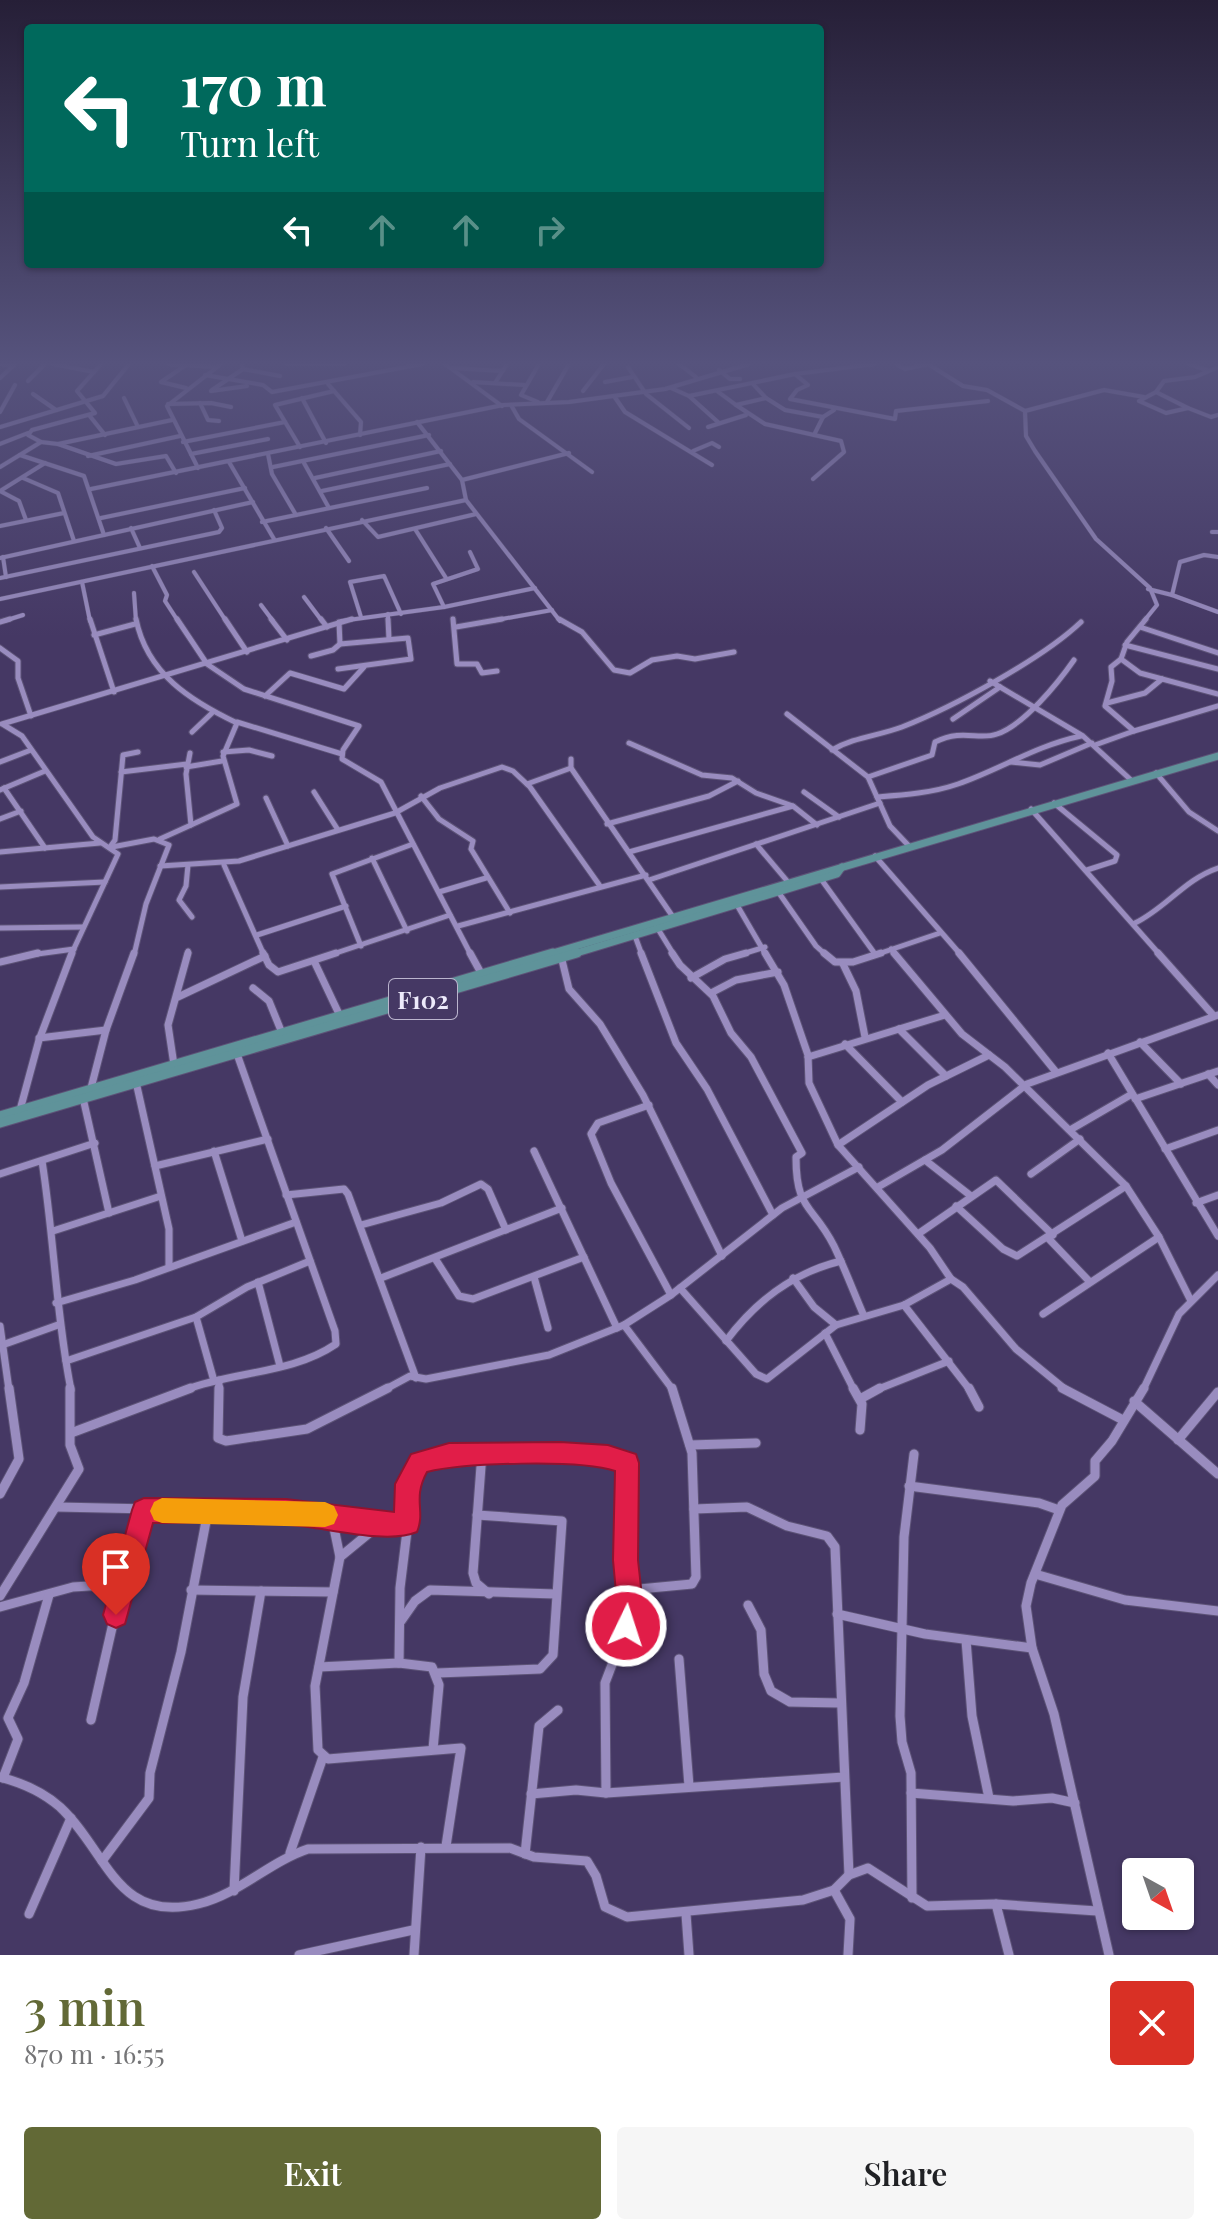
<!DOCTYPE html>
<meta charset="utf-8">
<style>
:root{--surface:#fff;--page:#f6f6f6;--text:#202124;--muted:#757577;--accent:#626936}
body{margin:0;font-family:"Playfair Display",serif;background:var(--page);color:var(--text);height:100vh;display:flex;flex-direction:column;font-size:30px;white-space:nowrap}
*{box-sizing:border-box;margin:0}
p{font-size:26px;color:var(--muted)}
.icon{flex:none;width:44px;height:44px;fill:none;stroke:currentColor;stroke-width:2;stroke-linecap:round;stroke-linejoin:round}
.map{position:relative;height:1955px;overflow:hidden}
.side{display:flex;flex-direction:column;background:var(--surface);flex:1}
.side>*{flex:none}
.top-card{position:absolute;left:24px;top:24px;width:800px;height:244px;border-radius:8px;box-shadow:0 2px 6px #0004;background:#00695c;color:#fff;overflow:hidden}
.needle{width:52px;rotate:140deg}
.fabs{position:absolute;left:1122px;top:1858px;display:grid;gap:16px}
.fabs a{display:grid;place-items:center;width:72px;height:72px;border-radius:8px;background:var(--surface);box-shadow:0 2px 6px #0004;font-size:40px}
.pin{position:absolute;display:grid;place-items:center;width:68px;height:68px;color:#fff;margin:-82px -34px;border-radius:50% 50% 50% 0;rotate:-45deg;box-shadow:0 0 8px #0007}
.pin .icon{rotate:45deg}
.me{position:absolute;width:88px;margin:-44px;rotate:4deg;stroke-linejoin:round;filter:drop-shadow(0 0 6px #0008)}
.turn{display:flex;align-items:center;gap:28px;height:168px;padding:0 24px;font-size:36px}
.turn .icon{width:104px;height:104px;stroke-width:2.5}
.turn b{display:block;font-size:56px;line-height:68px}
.lanes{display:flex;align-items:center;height:76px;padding:0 24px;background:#0003;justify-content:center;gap:40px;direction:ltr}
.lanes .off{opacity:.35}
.round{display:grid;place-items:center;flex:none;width:84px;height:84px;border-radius:8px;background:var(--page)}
.summary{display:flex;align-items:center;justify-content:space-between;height:136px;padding:0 24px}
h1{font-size:48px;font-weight:600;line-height:60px;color:var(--accent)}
.action{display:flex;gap:16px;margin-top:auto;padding:16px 24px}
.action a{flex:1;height:92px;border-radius:8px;background:var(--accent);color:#fff;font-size:32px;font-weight:600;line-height:92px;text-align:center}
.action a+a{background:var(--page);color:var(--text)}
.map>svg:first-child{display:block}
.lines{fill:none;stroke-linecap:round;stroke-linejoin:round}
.minor-far3-casing{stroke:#5d5377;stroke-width:5}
.minor-far2-casing{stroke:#5d5377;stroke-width:7}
.minor-far1-casing{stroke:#5d5377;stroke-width:9}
.minor-casing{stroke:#5d5377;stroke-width:11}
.major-far1-casing{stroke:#5d5377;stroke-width:9}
.major-casing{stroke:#5d5377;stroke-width:11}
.minor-far3{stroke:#998cbf;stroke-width:4}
.minor-far2{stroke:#998cbf;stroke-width:5}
.minor-far1{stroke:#998cbf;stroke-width:7}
.minor{stroke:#998cbf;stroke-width:9}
.major-far1{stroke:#5f939a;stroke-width:7}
.major{stroke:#5f939a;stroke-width:9}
.route{fill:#e11d48;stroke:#92132f;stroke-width:2}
.slow{fill:#f59e0b}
.labels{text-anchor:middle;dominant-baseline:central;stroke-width:8;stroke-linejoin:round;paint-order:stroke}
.shield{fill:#453864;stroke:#bbb5ce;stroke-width:2}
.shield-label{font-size:24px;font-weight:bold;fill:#edeafb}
</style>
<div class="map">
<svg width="1218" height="1955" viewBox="0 0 1218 1955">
<rect width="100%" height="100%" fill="#453864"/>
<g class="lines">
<!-- minor-far3 casing -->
<g class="minor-far3-casing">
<g id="minor-far3">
<polyline points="1,364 14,365"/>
<polyline points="53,364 94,372"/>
<polyline points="101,364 77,391 95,413 32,430 28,435 41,442 58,444 172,420"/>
<polyline points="168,364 215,367"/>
<polyline points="242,364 243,369 280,376"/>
<polyline points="286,364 344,364"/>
<polyline points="445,364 502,406"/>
<polyline points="679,364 696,377"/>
<polyline points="896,364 905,369 928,364"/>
<polyline points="928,364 963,386 987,390 1025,411 1104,390 1144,397"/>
<polyline points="1189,364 1207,370"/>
<polyline points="186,365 161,382 186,388"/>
<polyline points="628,367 646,394 689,428"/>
<polyline points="1218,367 1195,377 1164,381 1156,392 1139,401 1166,413 1188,408 1211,417 1218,415"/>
<polyline points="452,368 503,371"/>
<polyline points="719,370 730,379 740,379"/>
<polyline points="795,374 808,385 797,390 790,399 895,419 896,411 988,401"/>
<polyline points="205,375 263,385 272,392 422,364"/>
<polyline points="0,378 15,364"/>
<polyline points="28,381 45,364"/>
<polyline points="473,382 525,385"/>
<polyline points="605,382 632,377"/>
<polyline points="495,383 507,364"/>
<polyline points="328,384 361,422 360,435"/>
<polyline points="671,388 689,396 795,374 874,364"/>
<polyline points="212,390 243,369"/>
<polyline points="211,391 247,386"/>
<polyline points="583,391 604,364"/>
<polyline points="717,391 736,405 766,398 753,384"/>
<polyline points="1156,392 1188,408"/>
<polyline points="33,394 56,410"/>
<polyline points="614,396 625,412 712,465"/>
<polyline points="689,396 719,423"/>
<polyline points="124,398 138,427"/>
<polyline points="302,398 326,443"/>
<polyline points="766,398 785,410 823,417"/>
<polyline points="538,402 521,395 539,364"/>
<polyline points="547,402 569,364"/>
<polyline points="200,403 208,420 219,421"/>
<polyline points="168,404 211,403 231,407"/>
<polyline points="511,405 519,419 592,472"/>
<polyline points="736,405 765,424 841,441 844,452 813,479"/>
<polyline points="1025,411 1026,436 1035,451 1096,539 1150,588 1157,605 1144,621"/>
<polyline points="0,412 15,385"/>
<polyline points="89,415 105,435"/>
<polyline points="417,422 462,480 466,500 560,621"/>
<polyline points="0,427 103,396 129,364"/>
<polyline points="708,427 746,415"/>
<polyline points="814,435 823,417 834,410"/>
<polyline points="183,442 285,422"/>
<polyline points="0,444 28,433"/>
<polyline points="58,444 116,464 166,456 176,473"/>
<polyline points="300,447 275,405 334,391"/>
<polyline points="693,451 712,443 719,447"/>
<polyline points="191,454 268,439"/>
<polyline points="268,454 272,474 296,515"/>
<polyline points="20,455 84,476 104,535"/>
<polyline points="88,456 180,436"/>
<polyline points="229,462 274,539"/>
<polyline points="304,463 329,508"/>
<polyline points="0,467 41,442"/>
<polyline points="273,467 429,435"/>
<polyline points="198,468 167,406 221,364"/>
<polyline points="23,478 58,493 74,541"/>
<polyline points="315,478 441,451"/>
<polyline points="462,480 569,453"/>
<polyline points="91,489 503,405 569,402 665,389 749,364"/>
<polyline points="0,491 45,463"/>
<polyline points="0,491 19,501 26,520"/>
<polyline points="322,491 450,464"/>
<polyline points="101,518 245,488"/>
<polyline points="362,520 378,537 476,514"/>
<polyline points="262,522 427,488"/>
<polyline points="0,526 64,513"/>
<polyline points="131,528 140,548"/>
<polyline points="326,528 349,561"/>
<polyline points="415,529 446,578"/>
<polyline points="1212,532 1218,532"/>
<polyline points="3,557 6,577"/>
<polyline points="0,558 253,502"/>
<polyline points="152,566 167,595 165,601 178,621"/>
<polyline points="194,572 226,621"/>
<polyline points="0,578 219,532 222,528 214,510"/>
<polyline points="82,582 90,621"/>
<polyline points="1148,589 1172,595 1180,562 1204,555 1218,557"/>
<polyline points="134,593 136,621"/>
<polyline points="1172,595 1218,612"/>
<polyline points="304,597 322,621"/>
<polyline points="0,599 466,500"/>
<polyline points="261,605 273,621"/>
<polyline points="444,607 433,584 478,569 470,552"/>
<polyline points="388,614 388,621"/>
<polyline points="361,617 350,582 384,576 401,614"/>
<polyline points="4,621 23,615"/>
<polyline points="341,621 444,607 535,588"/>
<polyline points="491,621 552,610"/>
</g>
</g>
<!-- minor-far2 casing -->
<g class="minor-far2-casing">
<g id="minor-far2">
<polyline points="90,619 114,692"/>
<path d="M136,619C147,674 191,701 237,723L223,756L237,804L191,825"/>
<polyline points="177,619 207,664 244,689 359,726 343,750 342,759 381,782 471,955"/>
<polyline points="225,619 247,652"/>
<polyline points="271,619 287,640"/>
<polyline points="321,619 327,627"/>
<polyline points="388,619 389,639"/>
<polyline points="453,619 457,664 477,664 482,673 497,671"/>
<polyline points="559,619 582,632 614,670 630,673 652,660 677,656 695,659 734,652"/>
<polyline points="1146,619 1127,642 1121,659 1140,673 1218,694"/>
<polyline points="0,622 10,619"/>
<polyline points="456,627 502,619"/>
<polyline points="1140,627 1218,653"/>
<polyline points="94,635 135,624"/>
<polyline points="1125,645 1218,669"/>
<polyline points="0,648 18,661 18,678 31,716"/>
<polyline points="311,656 333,650 340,644"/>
<polyline points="1121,659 1111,667 1112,681 1105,706 1134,731 1218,706"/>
<polyline points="338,669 411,659 408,638 340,644 339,622"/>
<polyline points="990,681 1083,736 1131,780"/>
<polyline points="265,696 290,673 344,689 364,667"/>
<polyline points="1107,703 1145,693 1162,679"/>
<polyline points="787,714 868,777 890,826 909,846"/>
<polyline points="953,719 1000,687"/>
<polyline points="237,722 342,754"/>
<polyline points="2,724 352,619"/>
<polyline points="4,725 22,736 93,837 118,854 71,955"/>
<polyline points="192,732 212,713"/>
<polyline points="629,743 702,775 732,778 756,793 793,806 817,825"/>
<polyline points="1095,745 1134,731"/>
<path d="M832,750C854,737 878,736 902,727C953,707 1042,659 1081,622"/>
<polyline points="223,752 249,750 272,756"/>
<polyline points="571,759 571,768 673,917"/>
<polyline points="0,762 31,750"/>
<polyline points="1011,762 1040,765 1092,743"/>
<polyline points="186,767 222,761"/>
<polyline points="121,772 187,764"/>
<polyline points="1156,773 1189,812 1218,831"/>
<path d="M868,777L932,755L935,742C964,728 978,741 997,734C1024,725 1058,683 1074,660"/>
<polyline points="527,784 571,768"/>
<polyline points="4,788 45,848"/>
<polyline points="0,790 45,771"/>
<polyline points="314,792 338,830"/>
<polyline points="804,792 839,817"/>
<polyline points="421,796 439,819 473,841 471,849 510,913"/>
<path d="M877,797C904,795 932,793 958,784C1001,769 1035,746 1081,736"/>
<polyline points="266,798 288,846"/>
<polyline points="1054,803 1117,855 1115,861 1087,870"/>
<polyline points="1031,809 1160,955"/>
<polyline points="0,819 21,811"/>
<polyline points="607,824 709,796 738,781"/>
<polyline points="160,839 191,825 186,774 190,753"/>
<polyline points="756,844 788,882"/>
<polyline points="110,847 115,840 123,755 138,752"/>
<polyline points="112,847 154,839 169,845 146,904 134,955"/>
<polyline points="0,852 100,843"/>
<polyline points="629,852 793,806"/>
<polyline points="875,856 961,955"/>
<polyline points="372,858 407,931"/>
<polyline points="188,865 186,886 179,900 192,917"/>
<polyline points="224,865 264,955"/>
<polyline points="160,866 239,861 395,813 440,788 502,767 513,771 530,787 600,886"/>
<polyline points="821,879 875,954"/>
<polyline points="649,880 880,803"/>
<polyline points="0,887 105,882"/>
<polyline points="439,892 486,878"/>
<polyline points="779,893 816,946 826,955"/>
<polyline points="737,905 766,955"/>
<path d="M1135,923C1166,908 1185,879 1218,868"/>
<polyline points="458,926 646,875"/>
<polyline points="0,928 83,927"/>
<polyline points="658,929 674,955"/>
<polyline points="257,935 346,906"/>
<polyline points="635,936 642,955"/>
<polyline points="361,946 332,874 413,844"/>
<polyline points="891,949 896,955"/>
<polyline points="30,955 74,949"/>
<polyline points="187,955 188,951"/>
<polyline points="330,955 450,915"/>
<polyline points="739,955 765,947"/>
<polyline points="875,955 940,933"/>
</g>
</g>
<!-- minor-far1 casing -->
<g class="minor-far1-casing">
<g id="minor-far1">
<polyline points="263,953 269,965 278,972 336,953"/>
<polyline points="470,953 481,973"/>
<polyline points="641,953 676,1043 707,1089 773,1215"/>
<path d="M672,953L680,965L713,996L731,1033L751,1057L802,1153L796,1157C796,1212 813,1204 834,1246C845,1269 854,1293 864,1316"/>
<polyline points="765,953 784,985 808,1055 809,1083 838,1145 930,1248 951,1279 963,1287 1016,1349 1066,1390"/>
<polyline points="824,953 835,962 853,962 881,953"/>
<polyline points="894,953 962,1034 1005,1067 1126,1186 1159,1237 1191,1301"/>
<polyline points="959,953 1056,1072"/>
<polyline points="1158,953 1214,1016"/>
<polyline points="561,956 569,989 600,1024 643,1095 722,1256"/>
<polyline points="314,961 340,1016"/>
<polyline points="0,962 38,953"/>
<polyline points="843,964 856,991 865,1037"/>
<polyline points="691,978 725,959 746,953"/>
<polyline points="253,988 269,1001 282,1033"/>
<polyline points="711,993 736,980 778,972"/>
<polyline points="178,997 265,956"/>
<polyline points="899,1029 946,1076"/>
<polyline points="39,1038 106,1030"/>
<polyline points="1140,1042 1181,1084"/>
<polyline points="845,1044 902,1102"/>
<polyline points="1108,1053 1218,1236"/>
<polyline points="808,1057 945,1015"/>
<polyline points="174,1065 168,1025 188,953"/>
<polyline points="1208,1074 1218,1085"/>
<polyline points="136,1082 169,1229 169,1267"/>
<polyline points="91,1088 106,1030 134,953"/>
<polyline points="83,1098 109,1213"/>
<polyline points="1135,1099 1218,1071"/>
<polyline points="649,1105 598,1123 591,1134 611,1183 671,1295"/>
<polyline points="20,1110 39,1040 72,953"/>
<polyline points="1070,1130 1132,1094"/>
<polyline points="838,1145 928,1085 989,1055"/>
<polyline points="1165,1149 1218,1130"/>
<polyline points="214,1151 242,1241"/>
<polyline points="534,1151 617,1328"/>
<polyline points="925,1160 971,1196"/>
<path d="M42,1161C54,1237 56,1314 71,1390"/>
<polyline points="155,1166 268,1139"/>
<polyline points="0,1174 95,1143"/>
<polyline points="1031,1174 1080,1139"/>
<polyline points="878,1187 942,1150 1027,1084 1218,1015"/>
<polyline points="286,1195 344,1189 348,1194 416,1378"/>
<polyline points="1196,1203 1218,1195"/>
<polyline points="956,1206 1003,1249 1017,1256 1126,1186"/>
<polyline points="361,1225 441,1203 481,1184 488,1189 506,1230"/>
<polyline points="53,1231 161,1196"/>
<polyline points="918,1234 996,1180 1053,1235"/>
<polyline points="1048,1238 1089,1281"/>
<polyline points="436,1260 459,1296 473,1299 584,1257"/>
<polyline points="534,1277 548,1328"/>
<polyline points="381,1278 562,1208"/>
<polyline points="793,1278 814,1307 836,1325"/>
<polyline points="258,1282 280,1366"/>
<polyline points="680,1288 756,1374 767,1379 836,1325 904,1305 951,1279"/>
<polyline points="56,1303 135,1280 296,1222"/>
<polyline points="904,1305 970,1390"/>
<polyline points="1043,1314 1159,1237"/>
<polyline points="196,1317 214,1381"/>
<polyline points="624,1325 673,1390"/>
<polyline points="0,1326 9,1390"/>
<polyline points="825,1333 854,1390"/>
<path d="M726,1341C756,1301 792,1273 841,1261"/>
<polyline points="5,1344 58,1325"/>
<polyline points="66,1361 196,1317 247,1287 310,1261"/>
<path d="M185,1390C234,1371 292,1374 336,1344L335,1331L237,1054"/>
<polyline points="219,1390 219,1380"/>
<polyline points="384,1390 410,1376 426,1379 549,1355 624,1325 671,1295 782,1208 859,1167"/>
<polyline points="876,1390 949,1361"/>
<polyline points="1143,1390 1179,1314 1218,1275"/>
</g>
</g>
<!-- minor casing -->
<g class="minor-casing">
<g id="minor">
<polyline points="219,1388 218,1438 226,1441 307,1429 388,1388"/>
<polyline points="853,1388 862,1404 860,1430"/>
<polyline points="969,1388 979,1407"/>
<polyline points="1062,1388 1123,1420"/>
<polyline points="860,1399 880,1388"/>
<polyline points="1134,1401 1218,1474"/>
<polyline points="71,1433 191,1388"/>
<polyline points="1178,1440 1218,1392"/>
<polyline points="690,1445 756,1443"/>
<polyline points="482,1453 473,1573 476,1583 489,1594"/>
<polyline points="909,1486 1039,1503 1059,1510"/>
<polyline points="0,1494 19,1459 9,1388"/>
<polyline points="57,1507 286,1512 379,1525 408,1523"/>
<polyline points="694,1509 747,1507 787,1526 827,1536 835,1547 849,1875"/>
<polyline points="321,1514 334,1528 340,1557"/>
<polyline points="379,1525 340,1557 315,1686 318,1750 328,1759 461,1748 446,1846"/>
<polyline points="1035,1574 1125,1600 1218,1611"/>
<polyline points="191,1590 333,1592"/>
<polyline points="629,1590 692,1584 696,1577 692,1453 672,1388"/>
<polyline points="0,1596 79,1469 70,1445 70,1388"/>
<polyline points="748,1605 761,1630 764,1674 771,1691 790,1702 840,1703"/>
<polyline points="0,1607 73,1587 122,1584"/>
<polyline points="837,1614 925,1634 1032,1648"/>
<polyline points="401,1621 415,1601 430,1590 556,1594"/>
<polyline points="966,1640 972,1716 989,1798"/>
<polyline points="679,1659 689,1786"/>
<polyline points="399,1663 400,1588 408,1523 405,1498 407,1484 420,1462 465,1454 622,1460 629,1470 625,1560 631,1615 605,1683 606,1793"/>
<polyline points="319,1667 399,1663 432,1667 439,1685 433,1749"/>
<polyline points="437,1673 540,1669 553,1655 562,1521 477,1515"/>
<polyline points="91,1720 122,1584 144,1510"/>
<path d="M0,1777C23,1783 42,1791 60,1807C108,1852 116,1924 198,1904C239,1894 269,1862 308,1849L510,1848L534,1857L587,1861L596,1876L605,1907L627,1917L803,1900L834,1890L849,1875L868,1868L927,1906L996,1904L1097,1911"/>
<polyline points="3,1778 18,1739 8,1718 24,1683 49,1595"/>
<polyline points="911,1793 1013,1801 1052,1798 1075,1803"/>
<polyline points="531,1794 576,1790 606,1793 844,1777"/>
<polyline points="290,1853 323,1757"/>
<polyline points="525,1854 539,1726 558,1710"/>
<polyline points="102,1861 149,1798 150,1773 181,1652 208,1511"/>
<polyline points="834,1890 850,1919 848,1955"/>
<polyline points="234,1891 243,1697 261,1591"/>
<polyline points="912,1898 911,1773 902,1742 900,1716 904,1537 914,1454"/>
<polyline points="996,1904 1009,1955"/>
<polyline points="29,1914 71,1818"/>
<polyline points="686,1914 689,1955"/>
<polyline points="299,1955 413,1930"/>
<polyline points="414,1955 421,1847"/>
<polyline points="1109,1955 1054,1714 1032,1648 1026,1606 1031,1583 1062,1505 1095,1476 1095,1461 1112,1441 1144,1388"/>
</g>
</g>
<!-- major-far1 casing -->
<g class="major-far1-casing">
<g id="major-far1">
<polyline points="546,955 1218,756"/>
<polyline points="570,955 837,874 842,867"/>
</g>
</g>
<!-- major casing -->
<g class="major-casing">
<g id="major">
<polyline points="0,1116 553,953"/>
<polyline points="0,1123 577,953"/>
</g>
</g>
<!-- minor-far3 -->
<use href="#minor-far3" class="minor-far3"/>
<!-- minor-far2 -->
<use href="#minor-far2" class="minor-far2"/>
<!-- minor-far1 -->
<use href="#minor-far1" class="minor-far1"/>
<!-- minor -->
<use href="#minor" class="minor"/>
<!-- major-far1 -->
<use href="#major-far1" class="major-far1"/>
<!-- major -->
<use href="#major" class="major"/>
</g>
<!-- sky -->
<linearGradient id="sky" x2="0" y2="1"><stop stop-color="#261f37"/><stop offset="0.57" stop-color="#56537d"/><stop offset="1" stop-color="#56537d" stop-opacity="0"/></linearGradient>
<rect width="1218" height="637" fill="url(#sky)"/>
<!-- route -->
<path class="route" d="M560,1442L608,1445L636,1454L639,1463L638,1560L644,1615L635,1635L626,1639L617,1635L613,1626L618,1614L613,1560L615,1471C579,1459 464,1463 427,1472C412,1500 426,1510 417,1532C386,1545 325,1527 289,1525C244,1521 198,1523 153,1523L125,1624L116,1628L107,1624L103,1615L132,1510L135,1502L144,1498L286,1499L394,1512L395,1484L411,1454L449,1443Z"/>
<!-- slow -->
<polygon class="slow" points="162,1498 325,1502 334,1506 338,1515 334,1524 325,1527 162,1523 154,1520 150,1511 154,1502"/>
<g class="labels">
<!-- shield labels -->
<rect class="shield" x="389" y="979" width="68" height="40" rx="6"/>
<g class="shield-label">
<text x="423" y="999">F102</text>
</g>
</g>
</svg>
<div class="fabs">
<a><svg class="needle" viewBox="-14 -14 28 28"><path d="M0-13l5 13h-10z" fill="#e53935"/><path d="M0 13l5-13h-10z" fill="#757577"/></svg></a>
</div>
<div class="pin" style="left:116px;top:1615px;background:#d93025"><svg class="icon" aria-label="arrive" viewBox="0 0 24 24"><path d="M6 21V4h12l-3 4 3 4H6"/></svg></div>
<svg class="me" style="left:626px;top:1626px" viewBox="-20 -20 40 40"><circle r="17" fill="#e11d48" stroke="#fff" stroke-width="3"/><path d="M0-11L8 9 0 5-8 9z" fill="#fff"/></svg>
<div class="top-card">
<div class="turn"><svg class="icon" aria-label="left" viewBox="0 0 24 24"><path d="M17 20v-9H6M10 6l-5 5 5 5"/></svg><div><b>170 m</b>Turn left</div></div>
<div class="lanes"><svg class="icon" aria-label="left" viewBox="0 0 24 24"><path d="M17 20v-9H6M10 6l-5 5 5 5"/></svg><svg class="icon off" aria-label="ahead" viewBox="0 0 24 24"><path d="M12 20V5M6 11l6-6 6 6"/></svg><svg class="icon off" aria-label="ahead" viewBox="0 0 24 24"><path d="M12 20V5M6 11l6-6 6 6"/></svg><svg class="icon off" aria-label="right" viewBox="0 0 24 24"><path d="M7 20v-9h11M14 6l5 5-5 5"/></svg></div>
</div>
</div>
<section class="side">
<div class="summary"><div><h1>3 min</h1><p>870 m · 16:55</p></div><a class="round" style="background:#d93025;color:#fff"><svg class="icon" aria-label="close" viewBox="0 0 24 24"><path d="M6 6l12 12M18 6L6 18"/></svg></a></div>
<div class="action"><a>Exit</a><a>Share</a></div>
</section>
